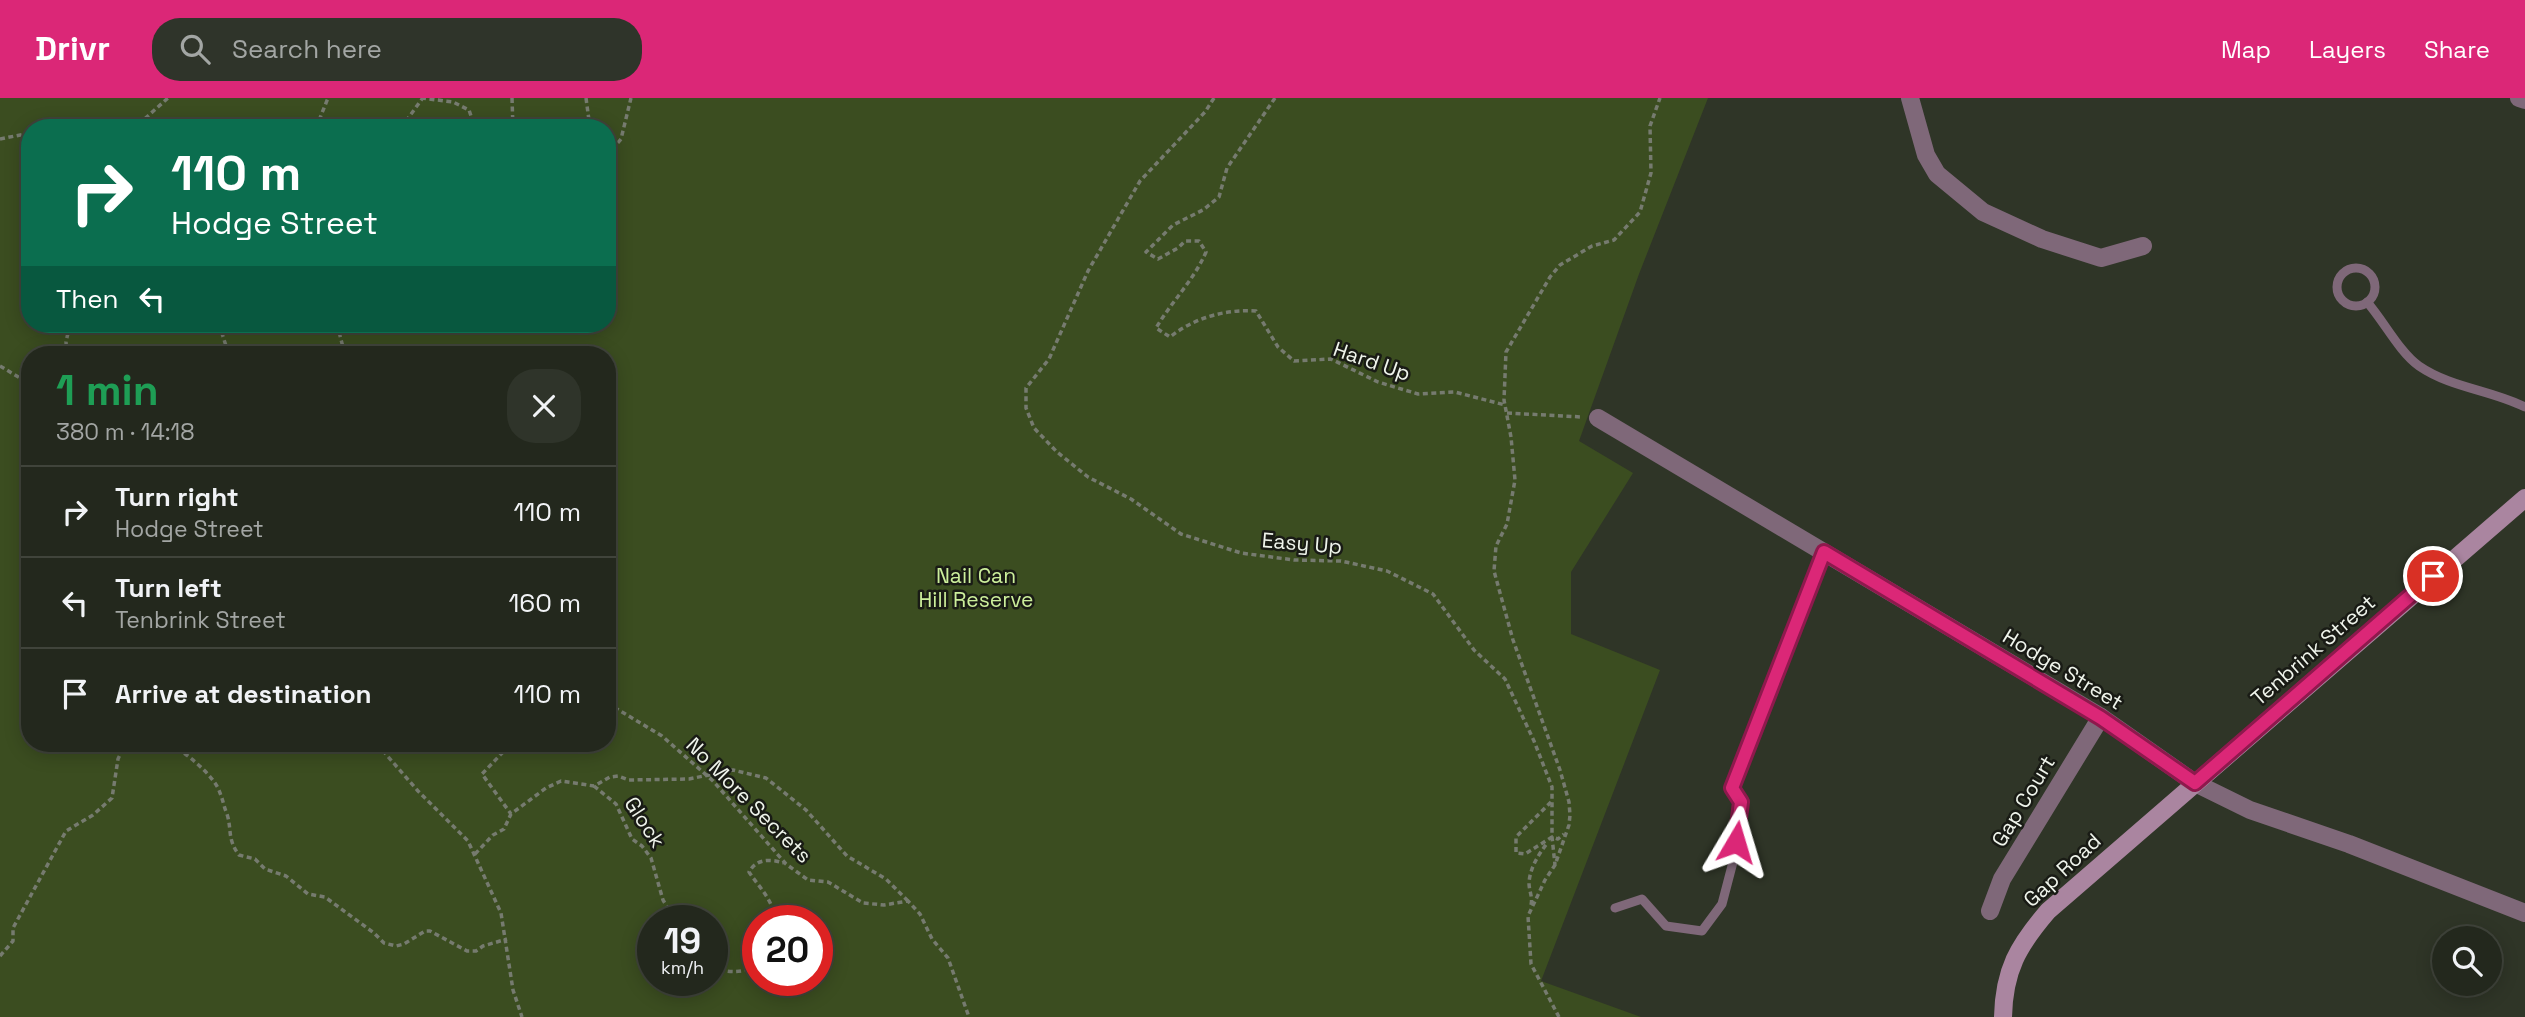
<!DOCTYPE html>
<meta charset="utf-8">
<style>
:root{--surface:#23281d;--page:#2f342a;--text:#f1f3f6;--muted:#a3a6a4;--line:#40443b;--accent:#db2777}
body{margin:0;font-family:"Space Grotesk",sans-serif;background:var(--page);color:var(--text);height:100vh;display:flex;flex-direction:column;font-size:26px;white-space:nowrap}
*{box-sizing:border-box;margin:0}
p{font-size:23px;color:var(--muted)}
.icon{flex:none;width:38px;height:38px;fill:none;stroke:currentColor;stroke-width:2;stroke-linecap:round;stroke-linejoin:round}
.map{position:relative;flex:1;overflow:hidden}
.drawer{position:absolute;left:21px;top:248px;width:595px;height:406px;display:flex;flex-direction:column;background:var(--surface);border-radius:28px;box-shadow:0 4px 18px #0003,0 0 0 2px var(--line)}
.drawer>*{flex:none}
.hud{position:absolute;left:21px;top:21px;width:595px;height:214px;border-radius:28px;box-shadow:0 4px 18px #0003,0 0 0 2px var(--line);background:#0b6e4f;color:#fff;overflow:hidden}
.controls{position:absolute;left:2432px;top:828px;display:grid;gap:14px}
.controls a{display:grid;place-items:center;width:70px;height:70px;border-radius:50%;background:var(--surface);box-shadow:0 4px 18px #0003,0 0 0 2px var(--line);font-size:35px}
.speed{position:absolute;left:637px;top:807px;display:flex;gap:14px;font-size:35px;font-weight:700;text-align:center}
.speed>*{display:grid;place-content:center;width:91px;height:91px;border-radius:50%;background:var(--surface);box-shadow:0 4px 18px #0003,0 0 0 2px var(--line);line-height:1}
.speed small{font-size:18px;font-weight:400}
.speed .limit{border:10px solid #d22;background:#fff;color:#111}
.pin{position:absolute;display:grid;place-items:center;width:60px;height:60px;color:#fff;margin:-30px;border:4px solid #fff;border-radius:50%;box-shadow:0 2px 7px #0007}
.me{position:absolute;width:77px;margin:-38px;rotate:7deg;stroke-linejoin:round;filter:drop-shadow(0 0 5px #0008)}
.turn{display:flex;align-items:center;gap:24px;height:147px;padding:0 35px;font-size:32px}
.turn .icon{width:91px;height:91px;stroke-width:2.5}
.turn b{display:block;font-size:49px;line-height:60px}
.then{display:flex;align-items:center;height:66px;padding:0 35px;background:#0003;gap:14px;font-size:26px}
.round{display:grid;place-items:center;flex:none;width:74px;height:74px;border-radius:28px;background:var(--page)}
.headline{display:flex;align-items:center;justify-content:space-between;height:119px;padding:0 35px}
h1{font-size:42px;font-weight:700;line-height:52px;color:#1e9e55}
ul{padding:0;list-style:none}
li{display:flex;align-items:center;gap:21px;height:91px;padding:0 35px;border-top:2px solid var(--line)}
li div{flex:1}
li b{display:block;font-size:26px}
li em{font-style:normal}
header{display:flex;align-items:center;gap:42px;box-sizing:border-box;height:98px;padding:0 35px;background:var(--accent);color:#fff}
header strong{font-size:33px}
nav{display:flex;gap:38px;margin-inline-start:auto;font-size:24px}
.search{width:490px;height:63px;background:var(--page);display:flex;align-items:center;gap:18px;box-sizing:border-box;padding:0 24px;border-radius:28px;color:var(--muted);font-size:26px}
.map>svg:first-child{display:block}
.green{fill:#3b4d20;fill-rule:evenodd}
.lines{fill:none;stroke-linecap:round;stroke-linejoin:round}
.path{stroke:#767b6f;stroke-width:3.5;stroke-dasharray:5 3.5;stroke-linecap:butt}
.lane{stroke:#7f6879;stroke-width:9}
.street{stroke:#7f6879;stroke-width:18}
.secondary{stroke:#aa85a0;stroke-width:18}
.route-casing{stroke:#8e194d;stroke-width:18}
.route{stroke:#db2777;stroke-width:12}
.labels{text-anchor:middle;dominant-baseline:central;stroke-width:5;stroke-linejoin:round;paint-order:stroke}
.street-label{font-size:21px;fill:#eff4eb;stroke:#191b15}
.park-label{font-size:21px;fill:#ccef9b;stroke:#191b15}
</style>
<header>
<strong>Drivr</strong>
<div class="search"><svg class="icon" aria-label="search" viewBox="0 0 24 24"><circle cx="10" cy="10" r="6"/><path d="M15 15l6 6"/></svg>Search here</div>
<nav><a>Map</a><a>Layers</a><a>Share</a></nav>
</header>
<div class="map">
<svg width="2525" height="919" viewBox="0 0 2525 919">
<rect width="100%" height="100%" fill="#2f3527"/>
<!-- green -->
<path class="green" d="M0,0H1708L1639,176L1579,343L1633,375L1571,474V536L1660,572L1541,883L1641,919H0ZM30,30H607V226H30ZM30,257H607V646H30ZM653,822H712V882H653ZM758,822H817V882H758Z"/>
<g class="lines">
<!-- path -->
<g class="path">
<polyline points="421,0 453,4 469,12 475,30"/>
<polyline points="512,0 513,30"/>
<polyline points="586,0 590,30"/>
<polyline points="1214,0 1205,14 1140,83 1088,173 1049,261 1026,290 1026,310 1034,330 1057,354 1088,379 1131,401 1181,436 1241,455 1294,462 1341,463 1387,473 1433,496 1474,552 1505,581 1534,643 1552,689 1552,739 1555,767"/>
<path d="M1275,0L1227,70L1219,99L1203,112L1173,127L1146,154L1158,161L1178,150L1185,143H1199L1206,154C1194,182 1172,203 1156,230L1170,239C1194,220 1225,211 1256,213L1278,249L1294,263L1331,261L1378,284L1418,296L1455,294L1505,307"/>
<polyline points="131,30 140,25 168,0"/>
<polyline points="316,30 328,0"/>
<polyline points="401,30 422,1"/>
<polyline points="0,41 30,35"/>
<polyline points="607,58 621,41 631,0"/>
<polyline points="219,226 229,257"/>
<polyline points="337,226 345,257"/>
<polyline points="67,257 66,244 70,226"/>
<polyline points="0,268 30,286"/>
<polyline points="1507,315 1582,319"/>
<polyline points="607,605 662,638 713,683 786,766 808,782 828,784 863,805 884,807 908,803 920,816 932,841 948,860 969,919"/>
<path d="M170,646C185,654 215,678 220,695C223,702 224,709 227,716C232,732 227,741 239,757L255,761L265,771L286,778L308,796L325,799L374,835L384,845L396,848L404,846L425,833H430L467,853H476L483,848L507,841"/>
<polyline points="377,646 418,693 468,743 501,815 513,892 522,919"/>
<polyline points="506,646 505,652 482,676 511,716"/>
<polyline points="594,688 616,706 632,741 642,748 651,760 663,802 675,822"/>
<polyline points="1551,704 1516,739 1516,755 1525,756 1552,739 1558,741 1564,736"/>
<polyline points="475,756 493,737 504,731 511,716 546,690 561,683 594,688 610,679 618,678 629,682 689,681 733,672 766,680 806,712 847,758 886,781 908,803"/>
<path d="M1531,807C1533,799 1529,793 1529,785C1530,769 1539,756 1548,744"/>
<path d="M775,822C774,803 759,789 749,774C757,760 771,761 784,765"/>
<polyline points="0,858 13,843 13,830 66,733 93,717 112,700 118,661 125,646"/>
<path d="M712,867C728,877 740,874 758,869"/>
<polyline points="1559,919 1531,866 1528,818 1545,782 1555,767 1569,727 1570,717 1569,704 1560,672 1513,542 1494,473 1496,448 1507,426 1515,382 1511,339 1504,302 1506,254 1550,179 1560,167 1592,148 1614,142 1640,114 1651,75 1650,28 1660,0"/>
</g>
<!-- lane -->
<g class="lane">
<circle cx="2356" cy="189" r="19"/>
<path d="M2367,204C2383,222 2400,255 2419,268C2451,290 2491,292 2525,309"/>
<polyline points="1615,810 1642,801 1666,828 1702,833 1722,806 1733,764 1741,704 1732,690 1824,454"/>
</g>
<!-- street -->
<g class="street">
<polyline points="1910,0 1926,57 1937,76 1983,114 2042,141 2101,160 2143,148"/>
<polyline points="2519,0 2525,2"/>
<polyline points="1598,320 2101,619 2195,685 2250,712 2349,746 2525,815"/>
<polyline points="1990,813 2002,781 2101,619"/>
</g>
<!-- secondary -->
<path class="secondary" d="M2003,919C2004,872 2018,848 2048,813L2525,400"/>
</g>
<g class="lines">
<!-- route casing -->
<g class="route-casing">
<polyline id="route" points="1736,744 1741,704 1732,690 1824,454 2101,620 2195,685 2433,478"/>
</g>
<!-- route -->
<use href="#route" class="route"/>
</g>
<g class="labels">
<!-- street labels -->
<g class="street-label">
<text transform="translate(1372 263) rotate(19)">Hard Up</text>
<text transform="translate(1302 445) rotate(5)">Easy Up</text>
<text transform="translate(2313 552) rotate(-41)">Tenbrink Street</text>
<text transform="translate(2063 571) rotate(31)">Hodge Street</text>
<text transform="translate(749 702) rotate(45)">No More Secrets</text>
<text transform="translate(2023 703) rotate(-59)">Gap Court</text>
<text transform="translate(645 724) rotate(57)">Glock</text>
<text transform="translate(2062 772) rotate(-43)">Gap Road</text>
</g>
<!-- park labels -->
<g class="park-label">
<text x="976" y="477">Nail Can<tspan x="976" dy="24">Hill Reserve</tspan></text>
</g>
</g>
</svg>
<div class="controls">
<a><svg class="icon" aria-label="search" viewBox="0 0 24 24"><circle cx="10" cy="10" r="6"/><path d="M15 15l6 6"/></svg></a>
</div>
<div class="speed"><div>19<small>km/h</small></div><div class="limit">20</div></div>
<div class="pin" style="left:2433px;top:478px;background:#d93025"><svg class="icon" aria-label="arrive" viewBox="0 0 24 24"><path d="M6 21V4h12l-3 4 3 4H6"/></svg></div>
<svg class="me" style="left:1736px;top:744px" viewBox="-20 -20 40 40"><path d="M0-17L14 15 0 8-14 15z" fill="#db2777" stroke="#fff" stroke-width="4"/></svg>
<div class="hud">
<div class="turn"><svg class="icon" aria-label="right" viewBox="0 0 24 24"><path d="M7 20v-9h11M14 6l5 5-5 5"/></svg><div><b>110 m</b>Hodge Street</div></div>
<div class="then">Then<svg class="icon" aria-label="left" viewBox="0 0 24 24"><path d="M17 20v-9H6M10 6l-5 5 5 5"/></svg></div>
</div>
<section class="drawer">
<div class="headline"><div><h1>1 min</h1><p>380 m · 14:18</p></div><a class="round"><svg class="icon" aria-label="close" viewBox="0 0 24 24"><path d="M6 6l12 12M18 6L6 18"/></svg></a></div>
<ul>
<li><svg class="icon" aria-label="right" viewBox="0 0 24 24"><path d="M7 20v-9h11M14 6l5 5-5 5"/></svg><div><b>Turn right</b><p>Hodge Street</p></div><em>110 m</em></li>
<li><svg class="icon" aria-label="left" viewBox="0 0 24 24"><path d="M17 20v-9H6M10 6l-5 5 5 5"/></svg><div><b>Turn left</b><p>Tenbrink Street</p></div><em>160 m</em></li>
<li><svg class="icon" aria-label="arrive" viewBox="0 0 24 24"><path d="M6 21V4h12l-3 4 3 4H6"/></svg><div><b>Arrive at destination</b></div><em>110 m</em></li>
</ul>
</section>
</div>
